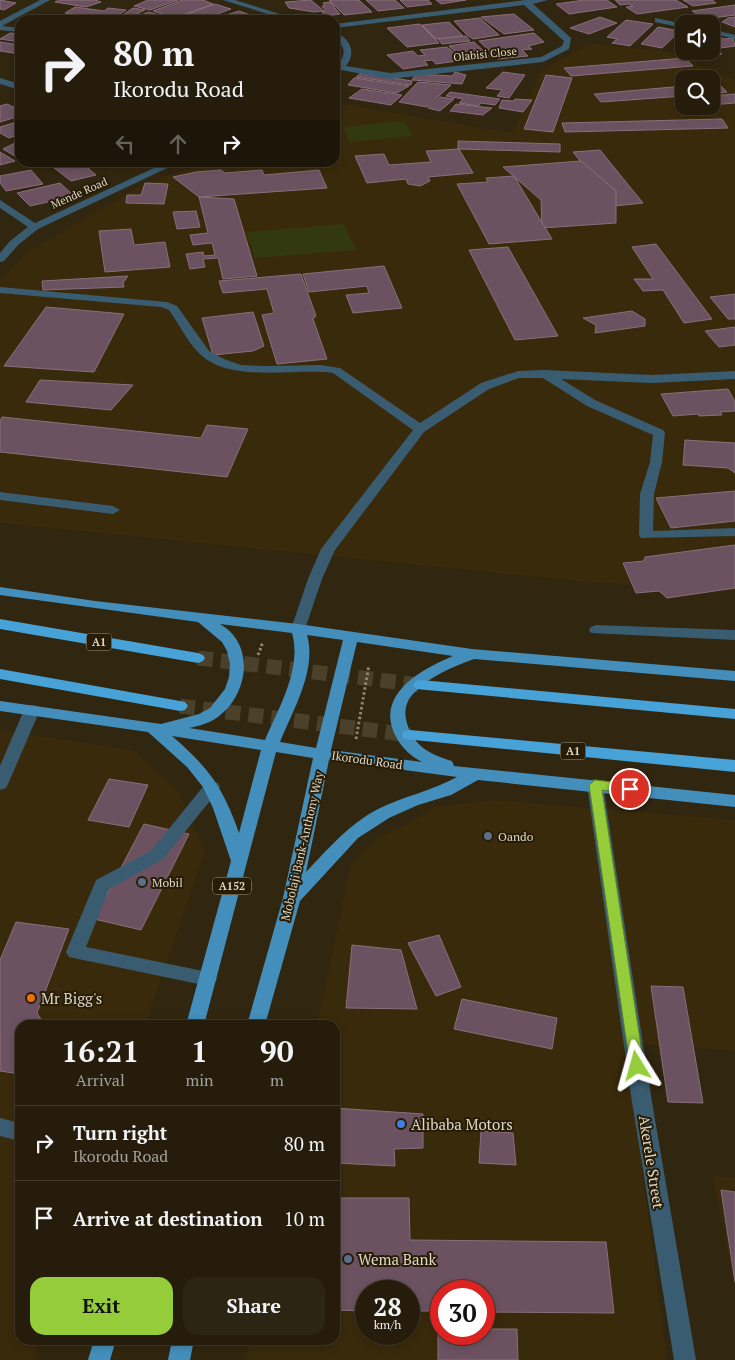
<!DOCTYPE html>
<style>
:root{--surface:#251c0b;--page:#2d2514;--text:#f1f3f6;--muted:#a3a19d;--line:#423a2c;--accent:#95cc3a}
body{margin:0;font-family:"PT Serif",serif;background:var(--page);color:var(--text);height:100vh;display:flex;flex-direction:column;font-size:19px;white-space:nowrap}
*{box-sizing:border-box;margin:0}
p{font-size:16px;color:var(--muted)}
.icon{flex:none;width:28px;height:28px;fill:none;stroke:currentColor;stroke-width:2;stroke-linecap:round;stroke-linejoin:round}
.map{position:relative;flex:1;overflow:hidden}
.drawer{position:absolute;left:15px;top:1020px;width:325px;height:325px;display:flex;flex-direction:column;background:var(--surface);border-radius:15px;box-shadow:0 2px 8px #0003,0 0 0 1px var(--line)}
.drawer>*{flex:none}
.hud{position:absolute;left:15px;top:15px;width:325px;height:152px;border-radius:15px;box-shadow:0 2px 8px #0003,0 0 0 1px var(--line);background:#251c0b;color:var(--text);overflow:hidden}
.buttons{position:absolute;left:675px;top:15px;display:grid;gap:10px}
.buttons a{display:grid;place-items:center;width:45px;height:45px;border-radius:10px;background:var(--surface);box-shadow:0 2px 8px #0003,0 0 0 1px var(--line);font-size:25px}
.speed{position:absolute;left:355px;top:1280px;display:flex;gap:10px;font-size:25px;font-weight:700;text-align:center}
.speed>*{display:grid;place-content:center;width:65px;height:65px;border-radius:50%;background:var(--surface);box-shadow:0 2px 8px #0003,0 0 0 1px var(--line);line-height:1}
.speed small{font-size:12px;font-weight:400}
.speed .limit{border:8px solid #d22;background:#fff;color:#111}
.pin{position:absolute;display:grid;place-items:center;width:42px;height:42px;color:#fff;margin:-21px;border:2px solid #fff;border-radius:50%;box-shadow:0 1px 5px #0007}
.me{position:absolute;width:55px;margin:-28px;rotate:352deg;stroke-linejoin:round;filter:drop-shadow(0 0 4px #0008)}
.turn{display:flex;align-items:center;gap:18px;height:105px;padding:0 15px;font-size:22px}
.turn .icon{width:65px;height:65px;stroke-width:2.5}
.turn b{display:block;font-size:35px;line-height:42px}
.lanes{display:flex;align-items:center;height:48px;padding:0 15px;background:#0003;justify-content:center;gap:25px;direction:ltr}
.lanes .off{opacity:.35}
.eta{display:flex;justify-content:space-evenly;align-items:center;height:85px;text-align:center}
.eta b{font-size:30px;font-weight:600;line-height:35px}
.action{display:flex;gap:10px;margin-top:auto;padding:10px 15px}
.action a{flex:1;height:58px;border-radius:15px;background:var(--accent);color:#111;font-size:20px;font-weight:600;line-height:58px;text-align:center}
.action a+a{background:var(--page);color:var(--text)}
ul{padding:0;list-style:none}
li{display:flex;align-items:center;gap:15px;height:75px;padding:0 15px;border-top:1px solid var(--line)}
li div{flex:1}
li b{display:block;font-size:19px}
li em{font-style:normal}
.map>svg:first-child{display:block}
.built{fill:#392a0b;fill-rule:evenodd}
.green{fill:#32390e}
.building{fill:#6c5260;stroke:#896e7c}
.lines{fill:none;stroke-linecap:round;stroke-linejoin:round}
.highway-tunnel{stroke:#4b412b;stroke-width:15;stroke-dasharray:15 8;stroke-linecap:butt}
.path{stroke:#8f8674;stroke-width:3;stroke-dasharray:2.5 2.5;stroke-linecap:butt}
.minor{fill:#3a5c71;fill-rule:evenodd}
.major{fill:#448ebb;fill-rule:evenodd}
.highway{fill:#46a2d7;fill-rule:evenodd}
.route{fill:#95cc3a;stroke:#618526}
.service-dot{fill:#5c6f8a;stroke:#271c06;stroke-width:2}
.food-dot{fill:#e8710a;stroke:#271c06;stroke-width:2}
.shop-dot{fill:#3f7fe0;stroke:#271c06;stroke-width:2}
.labels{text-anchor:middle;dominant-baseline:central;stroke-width:4;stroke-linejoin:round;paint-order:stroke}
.far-street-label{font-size:11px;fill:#dfd8ca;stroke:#271c06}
.shield{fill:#271c06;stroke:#a8a08f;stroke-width:1}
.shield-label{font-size:11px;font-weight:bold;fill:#dfd8ca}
.street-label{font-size:12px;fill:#dfd8ca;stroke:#271c06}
.poi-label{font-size:12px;fill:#dfd8ca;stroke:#271c06;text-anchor:start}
.near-poi-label{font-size:15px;fill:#dfd8ca;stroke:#271c06;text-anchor:start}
.near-street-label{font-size:15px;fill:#dfd8ca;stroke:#271c06}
</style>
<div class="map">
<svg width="735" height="1360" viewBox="0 0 735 1360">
<rect width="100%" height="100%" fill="#31260f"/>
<!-- built -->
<g class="built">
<path d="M590,43L693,55L697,65L735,80V591L588,582L0,523V282L24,254L145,183L190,169L198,163L335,162V103L513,133L541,71ZM684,79H711V106H684Z"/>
<polygon points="0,730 133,750 177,790 205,851 145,1025 20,1025 20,1340 38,1340 32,1360 0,1360"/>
<path d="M495,800L735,820V1051L626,1043L667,1360H246L250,1340H335V1025H317L351,864L377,838L439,806ZM366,1291H409V1334H366ZM441,1291H484V1334H441Z"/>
<polygon points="713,1175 735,1178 735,1289"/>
</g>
<!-- green -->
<g class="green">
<polygon points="404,121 413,136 350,142 342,127"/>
<polygon points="344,224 356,250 255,258 246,232"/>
</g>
<!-- building -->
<g class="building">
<polygon points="0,0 16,3 4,10 0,9"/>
<polygon points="59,0 95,0 101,2 86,7 55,2"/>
<polygon points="148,0 178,0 150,10 134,6"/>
<polygon points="182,0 203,0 213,4 174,18 153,11"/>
<polygon points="311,0 324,11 314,12 289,8 285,2"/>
<polygon points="329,0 359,0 372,12 344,15"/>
<polygon points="366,0 395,0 404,8 378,11"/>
<polygon points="400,0 428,0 432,4 407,7"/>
<polygon points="436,0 466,0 441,4"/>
<polygon points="584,0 607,0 617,7 569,14 556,4"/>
<polygon points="615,0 676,0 688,7 637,14 626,7 633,6 628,4 620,5"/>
<polygon points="683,0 712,0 716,3 693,6"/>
<polygon points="330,2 340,14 325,16 322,12 326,11 322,6 325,6 323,3"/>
<polygon points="215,4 231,9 201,20 185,15"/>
<polygon points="735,5 735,15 705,19 692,11"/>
<polygon points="75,7 104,11 108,8 126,10 110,20 65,13"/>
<polygon points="133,8 145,10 125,20 115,20"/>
<polygon points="239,11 256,17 246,20 229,20 220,17"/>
<polygon points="148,12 172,18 168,20 131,20"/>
<polygon points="514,14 534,30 504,34 481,17"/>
<polygon points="600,17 617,23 589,34 570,28"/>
<polygon points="735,17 735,27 722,22 728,18"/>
<polygon points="480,18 499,35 473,39 467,35 454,21"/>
<polygon points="626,20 653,24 630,46 612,43 617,39 607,37"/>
<polygon points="449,22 463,36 436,39 422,25"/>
<polygon points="420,24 439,43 407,47 387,28"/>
<polygon points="658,27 680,31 662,48 641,44"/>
<polygon points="10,33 20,34 20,42 0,39"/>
<polygon points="534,33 544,42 528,46 532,49 522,50 528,56 498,59 479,41"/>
<polygon points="711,33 724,39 733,38 735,46 714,49 722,54 703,57 695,51 711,51"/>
<polygon points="466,36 470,41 442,44 438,39"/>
<polygon points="0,42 20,45 20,54 0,51"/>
<polygon points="474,42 490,57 465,60 449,46"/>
<polygon points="447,47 463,60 436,64 432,60 424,61 428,65 403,69 387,55 413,51 418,56 425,55 420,50"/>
<polygon points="685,58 693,66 571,76 564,68"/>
<polygon points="455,72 466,75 462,84 412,80 416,74 452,76"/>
<polygon points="503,72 525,75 509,98 497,96 502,90 486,88"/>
<polygon points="361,73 412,81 411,85 356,77"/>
<polygon points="546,75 572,78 553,132 524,129"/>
<polygon points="354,78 409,86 397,93 348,85"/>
<polygon points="418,82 451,85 427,107 399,102"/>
<polygon points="711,84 719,84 727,92 711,94"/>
<polygon points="684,86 684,96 601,102 594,94"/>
<polygon points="362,89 402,95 391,105 349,98"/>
<polygon points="450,92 500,99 495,105 481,103 478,106 459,103 463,99 446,96"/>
<polygon points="735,94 735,103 711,105 711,96"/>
<polygon points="440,97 454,99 440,111 428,108"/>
<polygon points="515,99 532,100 523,112 499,108 502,100 513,101"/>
<polygon points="7,104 20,110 20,116 0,122 0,106"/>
<polygon points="456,104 492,108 483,115 450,111"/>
<polygon points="722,119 728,128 565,132 562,123"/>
<polygon points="20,121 20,134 9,138 0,133 0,127"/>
<polygon points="458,141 560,144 560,152 458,149"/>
<polygon points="15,143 20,146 20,159 3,149"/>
<polygon points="459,149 473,173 428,177 430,181 420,186 408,184 406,179 367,183 355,156 384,154 389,165 431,162 426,151"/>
<polygon points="600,150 643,203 615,206 573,152"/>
<polygon points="0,152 15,161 0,165"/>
<polygon points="581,161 616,191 616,223 542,228 541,200 503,167"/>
<polygon points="69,162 81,162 96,175 71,181 53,167"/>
<polygon points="236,162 305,162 306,164 250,165"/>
<polygon points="31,170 43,184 6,191 0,183 0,176"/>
<polygon points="221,170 225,173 262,170 264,175 319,170 327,188 199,197 173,177 196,172"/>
<polygon points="514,176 552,239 489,244 457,184 488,182 486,178"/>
<polygon points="60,183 74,196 30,206 17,193"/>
<polygon points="145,183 168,184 164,204 126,203 127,195 141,195"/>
<polygon points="199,197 234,199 257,276 223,279 218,258 203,259 205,267 190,269 186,254 203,252 204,256 215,255 212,243 193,245 190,235 208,233"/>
<polygon points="196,211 200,227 177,229 173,212"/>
<polygon points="131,229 134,245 165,242 170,267 105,272 99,231"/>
<polygon points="656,244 712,319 684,323 663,290 643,291 634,279 653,279 632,247"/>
<polygon points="508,247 558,336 515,340 469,250"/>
<polygon points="384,266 402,308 353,313 346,295 369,293 367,286 309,292 303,274"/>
<polygon points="301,274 316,316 313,319 327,359 277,364 262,315 274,313 267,289 223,293 219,281"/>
<polygon points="128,276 123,283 124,287 43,290 42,281"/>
<polygon points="735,294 735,319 728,319 710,297"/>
<polygon points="46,307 124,314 94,372 4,366"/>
<polygon points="632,311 645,319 645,326 595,333 596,325 583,318"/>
<polygon points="253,312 264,346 253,351 213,355 202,318"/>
<polygon points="735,327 735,345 719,347 705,331"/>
<polygon points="40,380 133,385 111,410 26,402"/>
<polygon points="728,389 735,402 735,411 720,412 722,415 699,416 698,414 673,416 661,394"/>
<polygon points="2,417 201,438 207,425 248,429 227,477 0,452 0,421"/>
<polygon points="685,440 735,443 735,473 728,468 683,465"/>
<polygon points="735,491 735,521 671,528 656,498"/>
<polygon points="735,545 735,588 667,598 659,591 636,593 623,563 644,561 645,557"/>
<polygon points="109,779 148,785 129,827 88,820"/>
<polygon points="144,824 189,834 141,930 94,919"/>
<polygon points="16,922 69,929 37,1013 45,1025 20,1025 20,1074 0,1071 0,960"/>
<polygon points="439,935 461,987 436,996 408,943"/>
<polygon points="352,945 401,950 417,1009 346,1008"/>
<polygon points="651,986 683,987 703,1103 668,1102"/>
<polygon points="462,999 557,1018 552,1049 454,1029"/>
<polygon points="335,1108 423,1114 423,1148 394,1149 395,1166 335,1163"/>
<polygon points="481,1131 513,1133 516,1165 479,1163"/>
<polygon points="721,1190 735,1192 735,1282"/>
<polygon points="335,1198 409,1198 410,1240 606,1242 614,1313 484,1312 484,1291 441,1291 441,1311 409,1311 409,1291 366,1291 366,1311 335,1310"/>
<polygon points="438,1328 441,1328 441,1334 484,1334 484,1329 517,1329 518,1360 438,1360"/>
</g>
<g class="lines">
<!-- highway-tunnel -->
<g class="highway-tunnel">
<polyline points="198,658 421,685"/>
<polyline points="180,706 410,735"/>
</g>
<!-- path -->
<g class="path">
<polyline points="258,655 262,645 260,644"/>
<polyline points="356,739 369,665"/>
</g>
<!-- minor -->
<g class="minor">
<polygon points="40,0 50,0 2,26 20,28 20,32 0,30 0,21"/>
<polygon points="223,0 235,0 299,20 287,20"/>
<path d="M525,0H548L533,4L571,38L569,49L543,62L390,79L341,70L335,73V66C347,57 346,47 335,38V32C350,38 357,53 346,66L390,73L541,57L562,46L564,41L524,5L335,28V24Z"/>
<polygon points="655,18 685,24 684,28 655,22"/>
<polygon points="711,29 735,35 735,39 711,33"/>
<polygon points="0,78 20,84 20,90 0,84"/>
<polygon points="167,162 180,162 38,229 18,245 4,261 0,262 0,253 10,241 28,227 0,208 0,200 35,223"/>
<path d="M0,287L167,302L177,306L209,351L224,359L241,365L265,366L320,365L340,368L420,423L481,383L518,371L544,370L652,375L735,371V379L652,383L561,379L595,400L663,430L665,433L662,462L654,494L653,531L735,528V536L641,538L639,535L640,494L650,462L653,435L587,406L543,378H519L489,389L424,432L335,550L322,579L305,629L303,632H293L291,629L308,579L321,549L413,430L333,373C296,368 230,383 201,355C188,343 179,324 169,310L161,307L0,293Z"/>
<polygon points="0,492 113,506 120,510 113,514 0,500"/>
<polygon points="596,625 735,630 735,640 591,633 589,630 591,627"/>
<polygon points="32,705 37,706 40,710 8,784 6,788 0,790 0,766 24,710 27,706"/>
<polygon points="595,779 601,781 603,785 652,1102 696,1360 674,1360 632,1102 587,785 589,781"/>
<polygon points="212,781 218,783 220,787 218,791 163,859 109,889 86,947 208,972 214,974 217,979 214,984 208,986 69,957 66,952 96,880 151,851 206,783"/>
<polygon points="0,1118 20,1123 20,1141 0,1136"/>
</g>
<!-- major -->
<g class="major">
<path d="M0,587L95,601L298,624L472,649L735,671V681L474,659C453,667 429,676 413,694C407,700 404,710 406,719C411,745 429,754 452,761L454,766L735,795V807L478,780L451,795L418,805L389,818L358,838L300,901L265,1025H247L283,898L313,758L276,752L204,1025H186L231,861L213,808L203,787L187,767L148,732L0,711V701L161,724L199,714L210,708L225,689L229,677L230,664L227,651L222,642L198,622L0,595ZM220,624L292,633C302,669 279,707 265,740L189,728C199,726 210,723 218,717C248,695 256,645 220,624ZM307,635L343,640L316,748L280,742C293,710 317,670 307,635ZM357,642L453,656C422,669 375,694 395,735C401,747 410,756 422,762L331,750ZM172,736L261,750L239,833C223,787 208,767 172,736ZM329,760L457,777C432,791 404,796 378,809C349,824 328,849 306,872Z"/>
<polygon points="94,1340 116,1340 110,1360 88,1360"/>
<polygon points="172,1340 194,1340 190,1360 168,1360"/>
</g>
<!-- highway -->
<g class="highway">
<polygon points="0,619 198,653 203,655 205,658 203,661 198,663 0,629"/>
<polygon points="0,669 180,701 185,702 188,706 185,710 180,711 0,679"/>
<polygon points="421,680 735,709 735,719 416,689 413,685 416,681"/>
<polygon points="410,730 735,760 735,772 404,739 402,735 404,731"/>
</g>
</g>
<!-- route -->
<polygon class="route" points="595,780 630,784 637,789 630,793 602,790 644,1066 642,1070 637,1072 632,1070 630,1066 589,785"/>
<!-- markers -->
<g class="service-dot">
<circle cx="488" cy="836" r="5"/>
<circle cx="142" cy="882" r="5"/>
<circle cx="348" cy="1259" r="5"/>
</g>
<circle class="food-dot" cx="31" cy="998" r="5"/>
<circle class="shop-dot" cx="401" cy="1124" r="5"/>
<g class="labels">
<!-- far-street labels -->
<g class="far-street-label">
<text transform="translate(485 54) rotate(-6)">Olabisi Close</text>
<text transform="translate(79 193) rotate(-24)">Mende Road</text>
</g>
<!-- shield labels -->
<g class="shield">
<rect x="86.5" y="633.5" width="25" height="17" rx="4"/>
<rect x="560.5" y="742.5" width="25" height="17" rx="4"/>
<rect x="213" y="877.5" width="38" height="17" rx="4"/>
</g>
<g class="shield-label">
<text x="99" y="642">A1</text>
<text x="573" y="751">A1</text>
<text x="232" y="886">A152</text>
</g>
<!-- street labels -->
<g class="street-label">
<text transform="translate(367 760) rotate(8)">Ikorodu Road</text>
<text transform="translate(302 846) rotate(-77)">Mobolaji Bank-Anthony Way</text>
</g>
<!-- poi labels -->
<g class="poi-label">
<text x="498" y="836">Oando</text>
<text x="152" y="882">Mobil</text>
</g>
<!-- near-poi labels -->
<g class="near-poi-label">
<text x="41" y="998">Mr Bigg's</text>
<text x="411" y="1124">Alibaba Motors</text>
<text x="358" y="1259">Wema Bank</text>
</g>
<!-- near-street labels -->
<g class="near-street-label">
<text transform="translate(652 1162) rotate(81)">Akerele Street</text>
</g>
</g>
</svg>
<div class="buttons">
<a><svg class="icon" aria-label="sound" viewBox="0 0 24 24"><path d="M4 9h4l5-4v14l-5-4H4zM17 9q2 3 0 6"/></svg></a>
<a><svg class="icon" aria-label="search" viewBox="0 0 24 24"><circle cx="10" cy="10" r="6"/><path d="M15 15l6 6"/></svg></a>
</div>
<div class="speed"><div>28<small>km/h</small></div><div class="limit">30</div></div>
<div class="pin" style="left:630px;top:789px;background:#d93025"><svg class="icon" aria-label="arrive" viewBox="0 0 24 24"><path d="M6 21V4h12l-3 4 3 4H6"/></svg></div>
<svg class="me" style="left:637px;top:1066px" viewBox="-20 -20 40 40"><path d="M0-17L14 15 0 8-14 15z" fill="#95cc3a" stroke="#fff" stroke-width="4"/></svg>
<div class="hud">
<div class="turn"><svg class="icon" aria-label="right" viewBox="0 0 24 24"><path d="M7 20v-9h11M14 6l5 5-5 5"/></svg><div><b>80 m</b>Ikorodu Road</div></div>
<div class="lanes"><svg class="icon off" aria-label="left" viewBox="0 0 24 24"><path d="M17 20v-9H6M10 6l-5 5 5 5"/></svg><svg class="icon off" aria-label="ahead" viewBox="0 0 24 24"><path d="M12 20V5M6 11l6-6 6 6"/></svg><svg class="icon" aria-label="right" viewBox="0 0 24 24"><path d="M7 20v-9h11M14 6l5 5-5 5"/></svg></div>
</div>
<section class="drawer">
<div class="eta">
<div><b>16:21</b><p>Arrival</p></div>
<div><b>1</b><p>min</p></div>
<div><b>90</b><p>m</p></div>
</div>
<ul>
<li><svg class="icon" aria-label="right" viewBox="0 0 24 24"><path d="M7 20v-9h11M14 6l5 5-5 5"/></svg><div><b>Turn right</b><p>Ikorodu Road</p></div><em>80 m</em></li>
<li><svg class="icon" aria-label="arrive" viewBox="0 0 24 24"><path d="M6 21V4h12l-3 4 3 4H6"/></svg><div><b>Arrive at destination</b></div><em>10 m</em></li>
</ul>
<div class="action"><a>Exit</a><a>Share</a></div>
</section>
</div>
